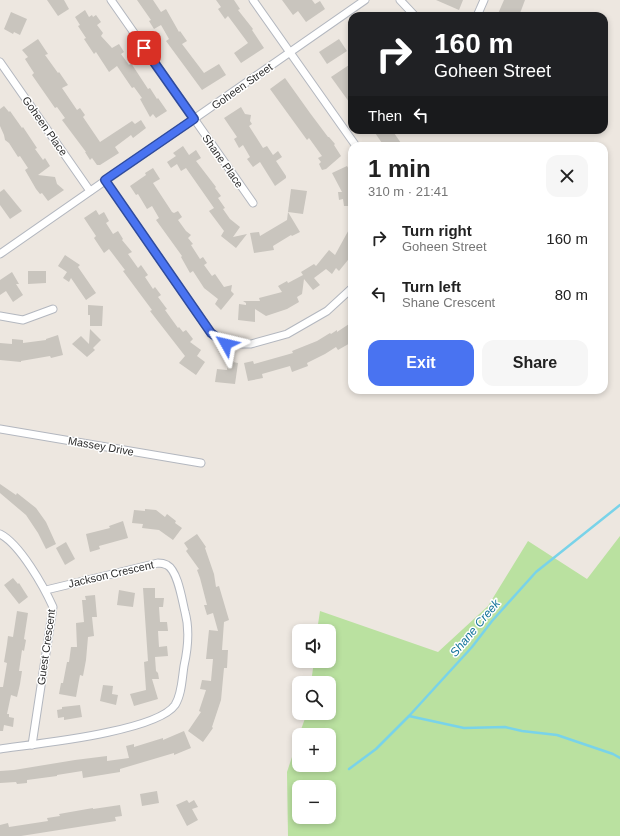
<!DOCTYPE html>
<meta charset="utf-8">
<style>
:root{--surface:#fff;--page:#f6f6f6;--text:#222;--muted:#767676;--accent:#4973f1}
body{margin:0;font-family:Helvetica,sans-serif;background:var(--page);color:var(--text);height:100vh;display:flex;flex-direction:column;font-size:15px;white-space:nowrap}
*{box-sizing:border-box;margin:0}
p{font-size:13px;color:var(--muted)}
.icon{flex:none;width:22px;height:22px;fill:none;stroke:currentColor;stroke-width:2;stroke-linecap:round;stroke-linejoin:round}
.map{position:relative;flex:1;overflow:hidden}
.side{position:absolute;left:348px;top:142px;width:260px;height:252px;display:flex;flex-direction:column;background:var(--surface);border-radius:12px;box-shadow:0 2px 6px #0003}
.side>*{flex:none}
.banner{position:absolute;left:348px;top:12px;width:260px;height:122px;border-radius:12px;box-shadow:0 2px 6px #0003;background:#202124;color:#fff;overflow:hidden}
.buttons{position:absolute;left:292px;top:624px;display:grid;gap:8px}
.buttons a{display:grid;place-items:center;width:44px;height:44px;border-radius:8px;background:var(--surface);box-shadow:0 2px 6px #0003;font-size:20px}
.pin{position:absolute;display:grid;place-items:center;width:34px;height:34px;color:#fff;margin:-17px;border-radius:8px;box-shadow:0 2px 6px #0006}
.me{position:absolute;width:44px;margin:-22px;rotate:307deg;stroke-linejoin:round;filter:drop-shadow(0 0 3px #0008)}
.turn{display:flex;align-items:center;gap:14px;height:84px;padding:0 20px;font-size:18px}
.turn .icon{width:52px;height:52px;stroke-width:2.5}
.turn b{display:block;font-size:28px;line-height:34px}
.then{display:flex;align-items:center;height:38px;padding:0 20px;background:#0003;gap:8px;font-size:15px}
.round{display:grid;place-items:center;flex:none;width:42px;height:42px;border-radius:12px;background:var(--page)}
.headline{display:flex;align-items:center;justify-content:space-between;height:68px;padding:0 20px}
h1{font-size:24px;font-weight:700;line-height:30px}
.action{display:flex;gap:8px;margin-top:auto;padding:8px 20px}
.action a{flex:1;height:46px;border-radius:12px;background:var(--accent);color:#fff;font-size:16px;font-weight:700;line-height:46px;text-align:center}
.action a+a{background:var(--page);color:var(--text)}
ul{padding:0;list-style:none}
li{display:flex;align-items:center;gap:12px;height:56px;padding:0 20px}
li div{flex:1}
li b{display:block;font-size:15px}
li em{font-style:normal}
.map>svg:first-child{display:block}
.green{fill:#bae1a0;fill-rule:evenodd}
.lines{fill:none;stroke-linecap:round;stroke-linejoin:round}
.stream{stroke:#79d3e9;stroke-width:2.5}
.building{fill:#c9c5be}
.street-casing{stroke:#b3b7bf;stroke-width:9}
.street{stroke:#fff;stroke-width:7}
.route-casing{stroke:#2f4b9d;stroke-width:10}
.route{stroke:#4973f1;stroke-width:7}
.labels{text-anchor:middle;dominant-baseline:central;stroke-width:3;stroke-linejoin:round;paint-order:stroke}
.street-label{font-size:11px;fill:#2d2d2d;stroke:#fff}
.water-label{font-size:12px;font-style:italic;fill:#147499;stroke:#fff}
</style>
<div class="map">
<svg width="620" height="836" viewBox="0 0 620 836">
<rect width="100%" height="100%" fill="#ede7e0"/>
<!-- green -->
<path class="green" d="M620,536V836H288L287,772L299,736V765H329V735H299L307,713H329V683H311L314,661H329V631H317L320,611L438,652L488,606L528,541L587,579ZM299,787H329V817H299Z"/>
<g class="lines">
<!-- stream -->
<g class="stream">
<polyline points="409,716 464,728 505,727 522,731 557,735 613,754 620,758"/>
<polyline points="349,769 376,749 409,716 472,647 492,621 536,572 620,505"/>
</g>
</g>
<!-- building -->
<g class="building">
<polygon points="47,0 64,0 69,9 58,16"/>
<polygon points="137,0 153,0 161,12 166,9 179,32 180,31 187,41 182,44 204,73 219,64 226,75 202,90 166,41 169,39 161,25 154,29 149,21 151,20"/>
<polygon points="216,0 234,0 240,9 238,10 253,29 252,30 264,48 241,63 234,53 248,43 228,16 225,19 218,9 221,7"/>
<polygon points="282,0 312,0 315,4 320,1 325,9 306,22 298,11 293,15"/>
<polygon points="436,0 463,0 459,10"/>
<polygon points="504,0 525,0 519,16 497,16"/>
<polygon points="85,10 89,17 92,15 93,17 96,15 101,22 97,25 103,33 101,36 112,48 119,44 124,52 121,54 129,65 131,63 148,89 150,88 157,99 158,98 167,111 156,118 153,114 150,117 140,99 142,98 134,87 132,88 117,66 109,72 96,52 94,54 84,39 86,38 78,26 80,25 75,17"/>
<polygon points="11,12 27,19 20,35 14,32 13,34 4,29"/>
<polygon points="38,39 48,54 45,55 58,73 59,72 68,85 62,88 77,110 80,108 85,115 83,117 100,142 132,121 135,124 141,120 146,128 133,138 131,135 115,147 119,153 100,165 97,165 92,158 90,160 85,152 86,152 62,120 65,118 57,107 55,108 32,75 34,73 25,59 28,57 22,50"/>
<polygon points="339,39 347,51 327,64 319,52"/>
<polygon points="352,63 352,106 331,77"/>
<polygon points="285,78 310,113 328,137 329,137 335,144 334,145 341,156 326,169 322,170 319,164 321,162 318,158 322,156 309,138 307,140 270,89"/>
<polygon points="4,106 9,112 10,111 22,128 23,127 37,148 35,149 43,160 45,158 50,166 38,175 55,177 57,184 64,190 48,201 42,193 40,194 36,189 25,170 28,168 20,156 18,157 9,143 5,140 4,135 0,126 0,109"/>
<polygon points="241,107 245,114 251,115 250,121 252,124 249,126 263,148 267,146 273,155 278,151 282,157 276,161 286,176 286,178 275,186 260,162 253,167 247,159 250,157 243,145 239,148 234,139 237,137 224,118"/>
<polygon points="373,130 392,130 403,146 384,146"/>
<polygon points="183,146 189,155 196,150 201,158 196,161 216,187 215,188 221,196 218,198 225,208 223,209 230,219 240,227 233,237 247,234 236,248 221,236 224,231 209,211 214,208 186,168 181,171 177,164 171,168 167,162 176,156 173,153"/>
<polygon points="347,166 352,175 352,206 344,206 343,199 339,200 338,192 342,192 332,173"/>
<polygon points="153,168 160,179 153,183 172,212 174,213 178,211 182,217 178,220 186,231 191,235 188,238 193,244 191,245 200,259 203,257 207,263 204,265 212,276 215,274 224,287 232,285 231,291 234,294 221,310 215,304 218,299 204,288 193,271 190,273 181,257 182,256 156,220 159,218 152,206 147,209 138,194 136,195 130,186 146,175 145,173"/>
<polygon points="4,189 22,211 10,219 0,205 0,192"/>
<polygon points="291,189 307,191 303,214 288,212"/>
<polygon points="96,210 99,215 104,212 109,221 106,223 113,234 118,231 123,239 122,240 132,252 128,254 138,268 141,265 148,275 145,277 153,289 155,287 161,295 158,297 167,309 165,310 178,328 179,327 183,332 186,330 193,339 190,342 201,350 197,356 205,362 196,375 179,363 185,356 150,311 152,310 123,271 125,270 109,249 104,253 94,238 96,236 84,218"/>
<polygon points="288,212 300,232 292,236 291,235 273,246 274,250 254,253 250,233 259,232 260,236 287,220"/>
<polygon points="352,224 352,255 339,271 336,268 332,274 326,269 314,278 320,285 313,290 304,279 302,294 297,297 299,302 287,309 266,316 255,309 255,322 238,320 239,304 246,305 246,303 243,301 260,301 259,298 282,292 278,286 287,281 288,283 303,275 301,272 314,264 316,266 329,250 335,255"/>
<polygon points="65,255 80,265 78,267 96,293 86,300 71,278 69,282 63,278 67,272 58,266"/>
<polygon points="28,271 46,271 46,283 28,284"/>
<polygon points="12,272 19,284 16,284 23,295 13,302 6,291 0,295 0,280"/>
<polygon points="88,305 103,306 102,326 90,326 90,315 88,315"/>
<polygon points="352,322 352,342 338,350 336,347 325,354 307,363 308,366 292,372 290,366 262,374 263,378 248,381 244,363 253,361 254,364 293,353 292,351 317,341 330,333 331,334 337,330 337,332"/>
<polygon points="90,329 101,340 93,348 95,350 87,357 72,344 81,336 89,344"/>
<polygon points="58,335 63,355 51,358 50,356 21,361 21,362 0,360 0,343 12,344 12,339 23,340 23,343 46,340 46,339"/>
<polygon points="228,361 238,363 235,384 215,382 217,369 227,370"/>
<polygon points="0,484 16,495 17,493 36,508 46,522 56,544 46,549 38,533 26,515 0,493"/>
<polygon points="145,509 156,510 165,517 167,514 176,521 175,523 182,528 173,540 159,530 142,528 143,524 132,523 134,510 145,511"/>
<polygon points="123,521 128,538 99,546 100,549 90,552 86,534 110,528 109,526"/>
<polygon points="197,534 206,547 205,548 214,574 216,587 219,586 229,620 224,622 222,650 228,650 227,668 224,668 221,700 212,727 213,728 203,742 188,731 201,712 199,711 206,690 200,689 202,680 211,681 213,659 206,659 209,630 218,631 213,613 207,615 204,605 207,605 200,578 197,570 199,569 186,551 188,549 184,543"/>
<polygon points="66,542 75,559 65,565 56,548"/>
<polygon points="13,578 18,584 19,583 28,597 19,604 4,585"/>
<polygon points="143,588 155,588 155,598 164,598 163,607 159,607 160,622 167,622 168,631 158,631 159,647 167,646 168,656 155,657 156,671 158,673 159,679 152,679 158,699 134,706 130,694 146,690 144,662 148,661"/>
<polygon points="119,590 135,593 133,607 117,605"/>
<polygon points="95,595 97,617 92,617 94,636 88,637 86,660 83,676 80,675 76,697 59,694 61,683 63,683 67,662 69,662 71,647 77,647 76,623 84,622 82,600 86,600 85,596"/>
<polygon points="17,611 28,613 24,639 26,640 24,651 22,650 19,671 22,671 20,684 17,697 11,695 7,714 9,714 9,717 14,718 13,727 4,725 3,731 0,731 0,687 3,687 7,663 4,662 7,644 8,636 13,637"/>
<polygon points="103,685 113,686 112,694 118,695 116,705 100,701"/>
<polygon points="80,705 82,717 64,720 64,717 58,718 57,710 62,709 62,707"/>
<polygon points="184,731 191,748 174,755 174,753 120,769 120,772 83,778 82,771 57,775 57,776 27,780 27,783 17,784 16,782 0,783 0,771 14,770 75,760 107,756 107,761 129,758 126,746 134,744 134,747 163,738 163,740"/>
<polygon points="157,791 159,803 142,806 140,794"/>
<polygon points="187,800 189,803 194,800 198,807 192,809 198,820 187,826 176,805"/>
<polygon points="120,805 122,816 115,817 116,821 21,836 0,836 0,825 8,823 9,827 48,821 47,818 60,816 59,814 93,808 93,809"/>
</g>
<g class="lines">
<!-- street casing -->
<g class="street-casing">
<g id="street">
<polyline points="111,0 253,203"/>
<polyline points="253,0 356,146"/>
<polyline points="400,0 415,16"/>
<polyline points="477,16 484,0"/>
<polyline points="0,62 90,191"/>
<polyline points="105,180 211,333 226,344 251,344 287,334 327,311 352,288"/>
<polyline points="0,254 365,0"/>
<polyline points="0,316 23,320 53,309"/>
<polyline points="0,429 201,463"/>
<path d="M0,534C20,544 44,587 53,607L32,745"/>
<path d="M0,749C34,744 156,732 175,705C182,694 182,678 184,666C188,648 190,630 185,612C182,600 178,571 167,565C165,564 161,563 158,563L46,590"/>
</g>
</g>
<!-- street -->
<use href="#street" class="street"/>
</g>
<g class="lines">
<!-- route casing -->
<g class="route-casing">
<polyline id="route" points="144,48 194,119 105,180 211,333 226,344"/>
</g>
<!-- route -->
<use href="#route" class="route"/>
</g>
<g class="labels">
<!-- street labels -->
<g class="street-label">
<text transform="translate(242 86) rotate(-35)">Goheen Street</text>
<text transform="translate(45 126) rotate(55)">Goheen Place</text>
<text transform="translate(223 161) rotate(55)">Shane Place</text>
<text transform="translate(101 446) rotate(10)">Massey Drive</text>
<text transform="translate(111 574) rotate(-13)">Jackson Crescent</text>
<text transform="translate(46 647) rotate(-82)">Guest Crescent</text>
</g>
<!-- water labels -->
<g class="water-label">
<text transform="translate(475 628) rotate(-50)">Shane Creek</text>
</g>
</g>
</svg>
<div class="buttons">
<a><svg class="icon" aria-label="sound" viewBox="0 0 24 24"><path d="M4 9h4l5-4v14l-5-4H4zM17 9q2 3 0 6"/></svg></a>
<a><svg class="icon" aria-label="search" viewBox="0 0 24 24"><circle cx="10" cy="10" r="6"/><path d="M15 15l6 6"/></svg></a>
<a>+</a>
<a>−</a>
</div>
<div class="pin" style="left:144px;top:48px;background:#d93025"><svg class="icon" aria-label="arrive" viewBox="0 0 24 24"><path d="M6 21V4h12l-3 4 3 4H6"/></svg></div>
<svg class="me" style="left:226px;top:344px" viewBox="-20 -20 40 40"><path d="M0-17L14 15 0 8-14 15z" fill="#4973f1" stroke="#fff" stroke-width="4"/></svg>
<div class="banner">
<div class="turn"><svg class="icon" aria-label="right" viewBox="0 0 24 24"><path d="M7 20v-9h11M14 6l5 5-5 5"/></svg><div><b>160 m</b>Goheen Street</div></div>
<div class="then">Then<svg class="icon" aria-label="left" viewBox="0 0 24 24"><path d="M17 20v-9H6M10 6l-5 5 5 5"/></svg></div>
</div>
<section class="side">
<div class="headline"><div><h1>1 min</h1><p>310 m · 21:41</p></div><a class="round"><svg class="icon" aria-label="close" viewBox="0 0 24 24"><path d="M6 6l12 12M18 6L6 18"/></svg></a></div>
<ul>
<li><svg class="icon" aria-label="right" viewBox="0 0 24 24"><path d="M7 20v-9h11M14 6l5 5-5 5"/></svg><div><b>Turn right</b><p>Goheen Street</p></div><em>160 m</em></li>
<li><svg class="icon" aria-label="left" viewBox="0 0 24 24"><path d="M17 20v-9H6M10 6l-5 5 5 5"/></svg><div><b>Turn left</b><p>Shane Crescent</p></div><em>80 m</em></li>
</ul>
<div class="action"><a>Exit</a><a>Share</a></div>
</section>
</div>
